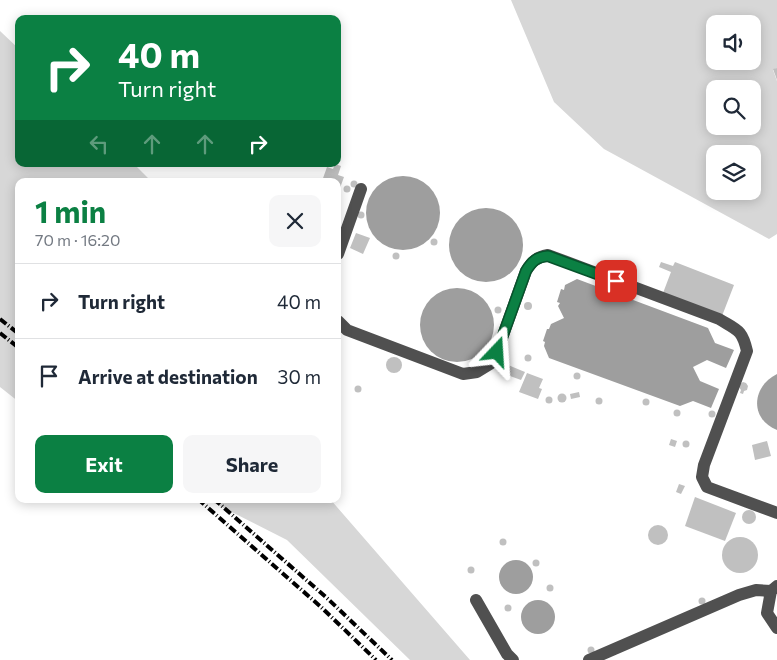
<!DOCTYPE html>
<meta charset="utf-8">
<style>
:root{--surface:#fff;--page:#f6f6f7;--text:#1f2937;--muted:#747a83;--line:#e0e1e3;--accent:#0b8043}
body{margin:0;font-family:Commissioner,sans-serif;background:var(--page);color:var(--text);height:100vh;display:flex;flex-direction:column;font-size:19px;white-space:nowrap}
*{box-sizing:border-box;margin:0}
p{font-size:16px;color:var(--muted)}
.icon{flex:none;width:28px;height:28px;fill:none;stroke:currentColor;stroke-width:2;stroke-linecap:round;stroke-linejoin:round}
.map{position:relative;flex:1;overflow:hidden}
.sheet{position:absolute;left:15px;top:178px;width:326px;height:325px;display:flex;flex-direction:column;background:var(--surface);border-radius:10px;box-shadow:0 2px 12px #0003}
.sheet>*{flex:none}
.top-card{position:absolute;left:15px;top:15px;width:326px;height:152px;border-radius:10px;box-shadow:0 2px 12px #0003;background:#0b8043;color:#fff;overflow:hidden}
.fabs{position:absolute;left:706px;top:15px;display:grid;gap:10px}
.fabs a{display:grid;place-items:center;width:55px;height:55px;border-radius:10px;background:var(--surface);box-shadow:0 2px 12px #0003;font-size:25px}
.pin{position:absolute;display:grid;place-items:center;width:42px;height:42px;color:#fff;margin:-21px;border-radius:10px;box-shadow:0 2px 8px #0006}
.me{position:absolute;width:55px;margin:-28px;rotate:20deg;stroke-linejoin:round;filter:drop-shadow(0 0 4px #0008)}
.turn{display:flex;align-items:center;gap:18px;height:105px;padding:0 20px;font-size:22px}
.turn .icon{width:65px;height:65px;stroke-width:2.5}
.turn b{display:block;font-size:35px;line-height:42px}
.lanes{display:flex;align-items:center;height:48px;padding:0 20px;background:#0003;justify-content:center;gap:25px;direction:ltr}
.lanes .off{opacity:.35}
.round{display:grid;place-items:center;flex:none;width:52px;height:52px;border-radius:10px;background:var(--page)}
.overview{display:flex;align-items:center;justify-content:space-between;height:85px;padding:0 20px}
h1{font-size:30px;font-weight:700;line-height:38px;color:var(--accent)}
.primary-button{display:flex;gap:10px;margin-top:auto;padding:10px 20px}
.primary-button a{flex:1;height:58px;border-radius:10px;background:var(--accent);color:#fff;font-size:20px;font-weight:700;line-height:58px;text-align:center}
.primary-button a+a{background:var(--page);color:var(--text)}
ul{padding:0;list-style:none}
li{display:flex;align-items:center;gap:15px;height:75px;padding:0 20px;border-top:1px solid var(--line)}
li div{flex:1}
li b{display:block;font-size:19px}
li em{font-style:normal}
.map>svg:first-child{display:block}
.green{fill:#d7d7d7;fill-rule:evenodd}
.water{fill:#9e9e9e}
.building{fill:#c0c0c0}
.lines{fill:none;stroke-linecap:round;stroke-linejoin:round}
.minor{stroke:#505050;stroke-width:12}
.rail{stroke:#000;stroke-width:4;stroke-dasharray:8 2.5 1 2.5;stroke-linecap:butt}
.route-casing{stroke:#07532c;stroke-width:12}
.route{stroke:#0b8043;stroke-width:9}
</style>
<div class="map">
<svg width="777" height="660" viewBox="0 0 777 660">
<rect width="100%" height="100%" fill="#fff"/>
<!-- green -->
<g class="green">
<path d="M511,0H777V68L773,70L777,81V234L769,239L604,149L554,102ZM715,24H752V61H715ZM715,89H752V126H715ZM715,154H752V191H715Z"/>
<polygon points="0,31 19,49 19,164 134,164 148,178 135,181 19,181 19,402 0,387"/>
<polygon points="206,499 330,499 470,660 410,660 287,540"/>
</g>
<!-- water -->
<g class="water">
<circle cx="403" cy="213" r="37"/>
<circle cx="486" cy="245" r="37"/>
<polygon points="577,279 708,328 715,343 734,350 726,368 707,360 693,367 700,381 719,389 711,408 693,401 680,406 549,358 544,346 545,342 543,341 547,329 549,329 551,324 564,318 558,306 560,303 557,302 561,289 564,290 565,285"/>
<circle cx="457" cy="325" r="37"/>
<path d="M777,374V430C749,419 752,386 777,374Z"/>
<circle cx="516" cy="577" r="17"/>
<circle cx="538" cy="617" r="17"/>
</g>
<!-- building -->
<g class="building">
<polygon points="777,68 777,80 773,69"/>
<polygon points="335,164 341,166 338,175 344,177 340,188 338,187 338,181 322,181 327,167 333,169"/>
<circle cx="354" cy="184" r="3.5"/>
<circle cx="347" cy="189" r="3.5"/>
<circle cx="361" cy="215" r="3.5"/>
<polygon points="356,233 370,238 363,254 350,248"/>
<circle cx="434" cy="242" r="3.5"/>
<circle cx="396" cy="256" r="3.5"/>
<polygon points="661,262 673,266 675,262 734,285 722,316 663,293 671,272 659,267"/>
<circle cx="528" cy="306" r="4"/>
<circle cx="498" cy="310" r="3.5"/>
<circle cx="528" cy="358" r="3.5"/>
<circle cx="394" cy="365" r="8"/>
<polygon points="503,363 525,372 521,380 499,372"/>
<circle cx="577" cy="376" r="3.5"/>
<polygon points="527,373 543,379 539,388 542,389 538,399 519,392"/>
<polygon points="743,382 746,383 748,386 747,390 744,391 743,394 740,393 741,390 739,387 740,384"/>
<circle cx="358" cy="389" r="3.5"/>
<polygon points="579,392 580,397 571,399 570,394"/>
<circle cx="562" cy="398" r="4.5"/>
<circle cx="549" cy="400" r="3.5"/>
<circle cx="599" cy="401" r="3.5"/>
<circle cx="646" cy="402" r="3.5"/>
<circle cx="677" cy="413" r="3.5"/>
<circle cx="712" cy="414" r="3.5"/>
<polygon points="671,439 677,441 675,447 669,445"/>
<circle cx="686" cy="444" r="3.5"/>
<polygon points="767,441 771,456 755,460 752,445"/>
<polygon points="679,484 685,486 681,494 676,492"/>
<polygon points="695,497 736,513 725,541 685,526"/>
<circle cx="749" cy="517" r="7"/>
<circle cx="658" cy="535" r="10"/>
<circle cx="740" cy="555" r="18"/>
<circle cx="503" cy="542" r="3.5"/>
<circle cx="536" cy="563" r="3.5"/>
<circle cx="471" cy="570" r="3.5"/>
<circle cx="550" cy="588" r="3.5"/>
<circle cx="702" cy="601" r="3.5"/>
<circle cx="508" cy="608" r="3.5"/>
<circle cx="591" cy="650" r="3.5"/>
</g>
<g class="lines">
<!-- minor -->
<g class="minor">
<polyline points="338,254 361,189"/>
<path d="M338,321L347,330L463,374L477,372L490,364L497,352L526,271C532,261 537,257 548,255L719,319C737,330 742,329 747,351L704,465L702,477L707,487L777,513"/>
<polyline points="777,586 771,591 767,613 777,628"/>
<polyline points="476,600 507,654 513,660"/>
<polyline points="589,660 739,595 756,590 771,591"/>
</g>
<!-- rail -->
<g class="rail">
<polyline points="0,319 19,334"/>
<polyline points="0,333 19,348"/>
<polyline points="198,499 321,607 376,660"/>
<polyline points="214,499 328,599 392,660"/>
</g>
</g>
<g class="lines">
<!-- route casing -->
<g class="route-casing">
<path id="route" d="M497,352L526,271C532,261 537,257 548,256L616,281"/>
</g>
<!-- route -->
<use href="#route" class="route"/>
</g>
</svg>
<div class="fabs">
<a><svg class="icon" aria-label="sound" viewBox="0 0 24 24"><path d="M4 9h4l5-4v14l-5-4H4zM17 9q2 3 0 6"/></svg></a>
<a><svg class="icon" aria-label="search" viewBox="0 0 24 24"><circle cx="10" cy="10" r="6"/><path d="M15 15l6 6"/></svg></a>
<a><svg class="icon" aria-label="layers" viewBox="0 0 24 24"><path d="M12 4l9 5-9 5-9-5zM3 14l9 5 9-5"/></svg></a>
</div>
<div class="pin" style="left:616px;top:281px;background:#d93025"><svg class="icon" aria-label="arrive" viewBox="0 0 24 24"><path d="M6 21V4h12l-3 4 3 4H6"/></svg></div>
<svg class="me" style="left:497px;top:352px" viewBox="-20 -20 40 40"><path d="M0-17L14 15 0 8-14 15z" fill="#0b8043" stroke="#fff" stroke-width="4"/></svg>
<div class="top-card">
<div class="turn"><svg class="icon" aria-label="right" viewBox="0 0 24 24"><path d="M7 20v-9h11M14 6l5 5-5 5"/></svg><div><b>40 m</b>Turn right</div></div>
<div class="lanes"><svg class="icon off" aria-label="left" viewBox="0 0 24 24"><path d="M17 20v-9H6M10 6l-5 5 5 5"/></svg><svg class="icon off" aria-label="ahead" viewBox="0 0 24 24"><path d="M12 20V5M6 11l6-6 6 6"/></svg><svg class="icon off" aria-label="ahead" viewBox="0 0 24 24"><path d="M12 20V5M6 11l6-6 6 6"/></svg><svg class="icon" aria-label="right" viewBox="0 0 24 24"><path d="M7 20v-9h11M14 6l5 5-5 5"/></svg></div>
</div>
<section class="sheet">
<div class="overview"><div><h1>1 min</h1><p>70 m · 16:20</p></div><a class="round"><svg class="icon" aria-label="close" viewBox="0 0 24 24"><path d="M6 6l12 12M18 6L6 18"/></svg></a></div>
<ul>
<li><svg class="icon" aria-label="right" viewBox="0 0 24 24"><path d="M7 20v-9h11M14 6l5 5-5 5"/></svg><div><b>Turn right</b></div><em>40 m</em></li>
<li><svg class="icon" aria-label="arrive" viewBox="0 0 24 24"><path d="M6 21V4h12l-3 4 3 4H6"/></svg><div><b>Arrive at destination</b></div><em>30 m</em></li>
</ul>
<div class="primary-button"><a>Exit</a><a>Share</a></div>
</section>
</div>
